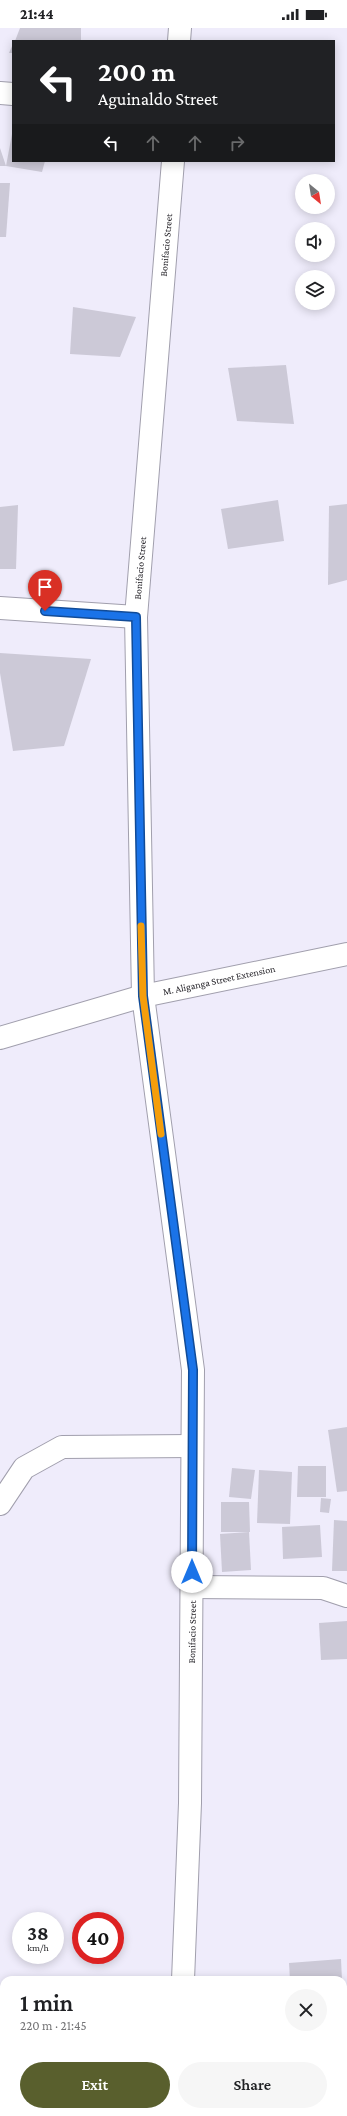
<!DOCTYPE html>
<meta charset="utf-8">
<style>
:root{--surface:#fff;--page:#f6f6f6;--text:#202124;--muted:#757577;--accent:#595f2d}
body{margin:0;font-family:"Crimson Pro",serif;background:var(--page);color:var(--text);height:100vh;display:flex;flex-direction:column;font-size:15px;white-space:nowrap}
*{box-sizing:border-box;margin:0}
p{font-size:13px;color:var(--muted)}
.icon{flex:none;width:22px;height:22px;fill:none;stroke:currentColor;stroke-width:2;stroke-linecap:round;stroke-linejoin:round}
.map{position:relative;flex:1;overflow:hidden}
.drawer{position:absolute;left:0px;top:1948px;width:347px;height:140px;display:flex;flex-direction:column;background:var(--surface);border-radius:12px 12px 0 0;box-shadow:0 2px 10px #0003}
.drawer>*{flex:none}
.banner{position:absolute;left:12px;top:12px;width:323px;height:122px;border-radius:0px;box-shadow:0 2px 10px #0003;background:#202124;color:#fff;overflow:hidden}
.needle{width:26px;rotate:150deg}
.controls{position:absolute;left:295px;top:146px;display:grid;gap:8px}
.controls a{display:grid;place-items:center;width:40px;height:40px;border-radius:50%;background:var(--surface);box-shadow:0 2px 10px #0003;font-size:20px}
.speed{position:absolute;left:12px;top:1884px;display:flex;gap:8px;font-size:20px;font-weight:700;text-align:center}
.speed>*{display:grid;place-content:center;width:52px;height:52px;border-radius:50%;background:var(--surface);box-shadow:0 2px 10px #0003;line-height:1}
.speed small{font-size:10px;font-weight:400}
.speed .limit{border:6px solid #d22;background:#fff;color:#111}
.pin{position:absolute;display:grid;place-items:center;width:34px;height:34px;color:#fff;margin:-41px -17px;border-radius:50% 50% 50% 0;rotate:-45deg;box-shadow:0 0 4px #0007}
.pin .icon{rotate:45deg}
.me{position:absolute;width:44px;margin:-22px;rotate:0deg;stroke-linejoin:round;filter:drop-shadow(0 0 3px #0008)}
.turn{display:flex;align-items:center;gap:14px;height:84px;padding:0 20px;font-size:18px}
.turn .icon{width:52px;height:52px;stroke-width:2.5}
.turn b{display:block;font-size:28px;line-height:34px}
.lanes{display:flex;align-items:center;height:38px;padding:0 20px;background:#0003;justify-content:center;gap:20px;direction:ltr}
.lanes .off{opacity:.35}
.round{display:grid;place-items:center;flex:none;width:42px;height:42px;border-radius:21px;background:var(--page)}
.overview{display:flex;align-items:center;justify-content:space-between;height:68px;padding:0 20px}
h1{font-size:24px;font-weight:600;line-height:30px}
.primary-button{display:flex;gap:8px;margin-top:auto;padding:8px 20px}
.primary-button a{flex:1;height:46px;border-radius:24px;background:var(--accent);color:#fff;font-size:16px;font-weight:600;line-height:46px;text-align:center}
.primary-button a+a{background:var(--page);color:var(--text)}
.status{display:flex;justify-content:space-between;align-items:center;height:28px;padding:0 20px;background:var(--surface);direction:ltr}
.status svg{height:11px;fill:currentColor}
.map>svg:first-child{display:block}
.building{fill:#ccc9d7}
.lines{fill:none;stroke-linecap:round;stroke-linejoin:round}
.minor-casing{stroke:#a19fad;stroke-width:24}
.tertiary-casing{stroke:#a19fad;stroke-width:24}
.minor{stroke:#fff;stroke-width:22}
.tertiary{stroke:#fff;stroke-width:22}
.route-casing{stroke:#114b97;stroke-width:10}
.route{stroke:#1a73e8;stroke-width:7}
.slow{stroke:#f59e0b;stroke-width:7}
.labels{text-anchor:middle;dominant-baseline:central;stroke-width:4;stroke-linejoin:round;paint-order:stroke}
.street-label{font-size:10px;fill:#1e1c22;stroke:#fff}
</style>
<div class="status"><b>21:44</b><svg viewBox="0 0 49 12"><path d="M0 12V9h3v3zM5 12V6h3v6zM10 12V3h3v9zM15 12V0h3v12zM26 1h20v11H26zM47 4h2v5h-2z"/></svg></div>
<div class="map">
<svg width="347" height="2088" viewBox="0 0 347 2088">
<rect width="100%" height="100%" fill="#efecfb"/>
<!-- building -->
<g class="building">
<polygon points="20,0 81,0 81,13 15,13"/>
<polygon points="13,16 13,25 9,25"/>
<polygon points="12,106 13,133 45,133 42,144 6,138"/>
<polygon points="0,120 6,138 0,138"/>
<polygon points="0,155 10,155 6,209 0,209"/>
<polygon points="73,279 136,289 120,329 70,326"/>
<polygon points="286,337 294,396 237,393 228,340"/>
<polygon points="278,472 284,513 228,521 221,481"/>
<polygon points="347,476 347,552 328,557 329,478"/>
<polygon points="18,477 16,541 0,541 0,479"/>
<polygon points="0,625 91,631 64,718 13,723 0,645"/>
<polygon points="347,1399 347,1463 337,1464 328,1402"/>
<polygon points="298,1438 326,1438 326,1469 297,1469"/>
<polygon points="232,1440 255,1442 251,1471 229,1469"/>
<polygon points="259,1442 292,1444 290,1496 257,1495"/>
<polygon points="321,1470 331,1471 329,1485 320,1484"/>
<polygon points="221,1474 249,1474 250,1504 221,1504"/>
<polygon points="334,1492 347,1493 347,1543 332,1543"/>
<polygon points="320,1497 322,1529 283,1531 282,1499"/>
<polygon points="249,1504 251,1542 222,1544 220,1506"/>
<polygon points="347,1593 347,1631 321,1632 319,1595"/>
<polygon points="341,1931 342,1952 290,1952 289,1935"/>
</g>
<g class="lines">
<!-- minor casing -->
<g class="minor-casing">
<g id="minor">
<polyline points="0,65 13,66"/>
<polyline points="0,1010 143,968 347,926"/>
<polyline points="0,1476 24,1440 62,1419 192,1418"/>
<polyline points="192,1559 323,1560 347,1568"/>
<polyline points="343,2077 347,2077"/>
<polyline points="212,2088 262,2084"/>
</g>
</g>
<!-- tertiary casing -->
<g class="tertiary-casing">
<g id="tertiary">
<polyline points="179,13 180,0"/>
<polyline points="173,133 136,589 143,968 193,1342 190,1775 183,1952"/>
<polyline points="0,580 136,589"/>
<polyline points="178,2088 178,2084"/>
</g>
</g>
<!-- minor -->
<use href="#minor" class="minor"/>
<!-- tertiary -->
<use href="#tertiary" class="tertiary"/>
</g>
<g class="lines">
<!-- route casing -->
<g class="route-casing">
<polyline id="route" points="45,583 136,589 143,968 193,1342 192,1544"/>
</g>
<!-- route -->
<use href="#route" class="route"/>
<!-- slow -->
<polyline class="slow" points="141,898 143,968 161,1106"/>
</g>
<g class="labels">
<!-- street labels -->
<g class="street-label">
<text transform="translate(166 217) rotate(-85)">Bonifacio Street</text>
<text transform="translate(140 540) rotate(-85)">Bonifacio Street</text>
<text transform="translate(219 952) rotate(-12)">M. Aliganga Street Extension</text>
<text transform="translate(192 1604) rotate(-89)">Bonifacio Street</text>
</g>
</g>
</svg>
<div class="controls">
<a><svg class="needle" viewBox="-14 -14 28 28"><path d="M0-13l5 13h-10z" fill="#e53935"/><path d="M0 13l5-13h-10z" fill="#757577"/></svg></a>
<a><svg class="icon" aria-label="sound" viewBox="0 0 24 24"><path d="M4 9h4l5-4v14l-5-4H4zM17 9q2 3 0 6"/></svg></a>
<a><svg class="icon" aria-label="layers" viewBox="0 0 24 24"><path d="M12 4l9 5-9 5-9-5zM3 14l9 5 9-5"/></svg></a>
</div>
<div class="speed"><div>38<small>km/h</small></div><div class="limit">40</div></div>
<div class="pin" style="left:45px;top:583px;background:#d93025"><svg class="icon" aria-label="arrive" viewBox="0 0 24 24"><path d="M6 21V4h12l-3 4 3 4H6"/></svg></div>
<svg class="me" style="left:192px;top:1544px" viewBox="-20 -20 40 40"><circle r="19" fill="#fff"/><path d="M0-13L10 11 0 6-10 11z" fill="#1a73e8"/></svg>
<div class="banner">
<div class="turn"><svg class="icon" aria-label="left" viewBox="0 0 24 24"><path d="M17 20v-9H6M10 6l-5 5 5 5"/></svg><div><b>200 m</b>Aguinaldo Street</div></div>
<div class="lanes"><svg class="icon" aria-label="left" viewBox="0 0 24 24"><path d="M17 20v-9H6M10 6l-5 5 5 5"/></svg><svg class="icon off" aria-label="ahead" viewBox="0 0 24 24"><path d="M12 20V5M6 11l6-6 6 6"/></svg><svg class="icon off" aria-label="ahead" viewBox="0 0 24 24"><path d="M12 20V5M6 11l6-6 6 6"/></svg><svg class="icon off" aria-label="right" viewBox="0 0 24 24"><path d="M7 20v-9h11M14 6l5 5-5 5"/></svg></div>
</div>
<section class="drawer">
<div class="overview"><div><h1>1 min</h1><p>220 m · 21:45</p></div><a class="round"><svg class="icon" aria-label="close" viewBox="0 0 24 24"><path d="M6 6l12 12M18 6L6 18"/></svg></a></div>
<div class="primary-button"><a>Exit</a><a>Share</a></div>
</section>
</div>
